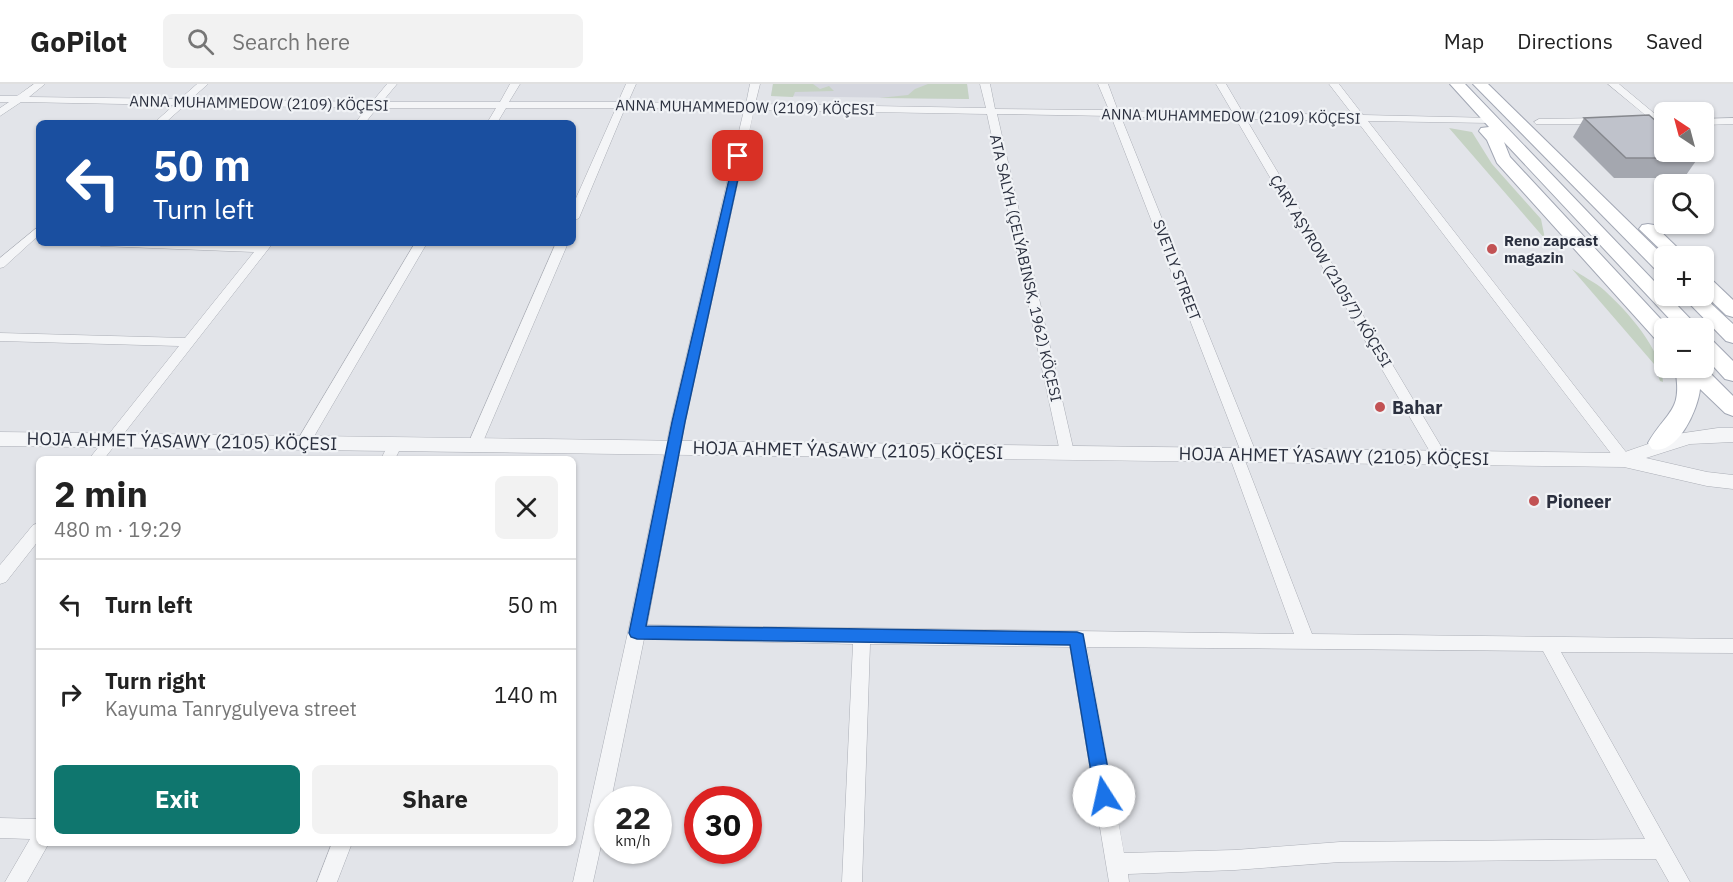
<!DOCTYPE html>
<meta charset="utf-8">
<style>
:root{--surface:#fff;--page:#f2f2f2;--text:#222;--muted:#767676;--line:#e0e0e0;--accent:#0f766e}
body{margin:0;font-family:"IBM Plex Sans",sans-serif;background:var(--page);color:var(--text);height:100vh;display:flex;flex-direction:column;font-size:22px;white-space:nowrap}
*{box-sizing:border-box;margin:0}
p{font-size:20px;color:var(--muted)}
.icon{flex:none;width:33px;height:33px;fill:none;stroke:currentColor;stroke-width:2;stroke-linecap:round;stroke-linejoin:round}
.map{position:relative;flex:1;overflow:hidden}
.panel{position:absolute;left:36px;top:372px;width:540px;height:390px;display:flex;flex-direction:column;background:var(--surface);border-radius:9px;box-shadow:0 2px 4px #0004}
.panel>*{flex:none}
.guide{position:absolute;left:36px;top:36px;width:540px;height:126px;border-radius:9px;box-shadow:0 2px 4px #0004;background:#1a4fa0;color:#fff;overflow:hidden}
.needle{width:39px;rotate:324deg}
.buttons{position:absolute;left:1654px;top:18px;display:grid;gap:12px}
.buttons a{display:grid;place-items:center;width:60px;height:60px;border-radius:9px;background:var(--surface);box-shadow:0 2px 4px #0004;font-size:30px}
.speed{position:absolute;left:594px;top:702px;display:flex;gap:12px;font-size:30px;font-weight:700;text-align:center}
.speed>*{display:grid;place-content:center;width:78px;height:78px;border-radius:50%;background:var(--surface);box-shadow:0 2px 4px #0004;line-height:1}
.speed small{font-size:15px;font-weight:400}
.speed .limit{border:9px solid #d22;background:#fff;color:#111}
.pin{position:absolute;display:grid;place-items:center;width:51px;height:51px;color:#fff;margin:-26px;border-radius:12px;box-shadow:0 3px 9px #0006}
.me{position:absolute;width:66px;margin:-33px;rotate:350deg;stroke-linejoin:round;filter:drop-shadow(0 0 4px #0008)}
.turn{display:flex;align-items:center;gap:21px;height:126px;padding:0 18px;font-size:27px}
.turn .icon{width:78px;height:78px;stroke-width:2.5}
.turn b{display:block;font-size:42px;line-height:51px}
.round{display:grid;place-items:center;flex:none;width:63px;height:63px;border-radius:9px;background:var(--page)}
.headline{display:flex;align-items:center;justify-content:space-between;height:102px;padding:0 18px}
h1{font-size:36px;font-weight:700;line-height:45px}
.action{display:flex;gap:12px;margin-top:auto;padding:12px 18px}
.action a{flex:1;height:69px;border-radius:9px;background:var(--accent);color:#fff;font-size:24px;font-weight:700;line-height:69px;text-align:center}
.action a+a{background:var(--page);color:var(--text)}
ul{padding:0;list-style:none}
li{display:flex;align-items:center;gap:18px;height:90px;padding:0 18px;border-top:2px solid var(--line)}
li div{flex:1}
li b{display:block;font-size:22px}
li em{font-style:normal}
header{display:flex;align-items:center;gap:36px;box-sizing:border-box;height:84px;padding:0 30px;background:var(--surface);border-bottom:2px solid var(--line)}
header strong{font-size:28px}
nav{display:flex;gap:33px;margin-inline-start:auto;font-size:21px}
.search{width:420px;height:54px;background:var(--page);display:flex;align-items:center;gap:15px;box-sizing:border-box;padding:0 21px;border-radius:9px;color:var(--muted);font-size:22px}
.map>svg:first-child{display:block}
.built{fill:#d4d6de}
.green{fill:#c5d2c3}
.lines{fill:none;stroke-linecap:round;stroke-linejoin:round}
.minor-casing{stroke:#abaeb6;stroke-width:1}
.tertiary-casing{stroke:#abaeb6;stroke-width:1}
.primary-casing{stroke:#a2a7b4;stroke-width:2}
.minor{fill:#f4f5f7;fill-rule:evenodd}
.tertiary{fill:#f4f5f7;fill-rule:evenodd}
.primary{fill:#fff;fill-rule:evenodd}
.wall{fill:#a4a7af}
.building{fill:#bfc2cb;stroke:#86888e;stroke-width:1.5}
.route{fill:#1a73e8;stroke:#114b97;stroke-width:1.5}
.poi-dot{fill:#c25254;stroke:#f1f3f6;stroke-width:2}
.labels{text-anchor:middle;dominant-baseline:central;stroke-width:4.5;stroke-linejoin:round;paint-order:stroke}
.far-street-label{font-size:15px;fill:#2b303f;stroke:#f1f3f6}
.far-poi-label{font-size:15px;font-weight:bold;fill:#2b303f;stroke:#f1f3f6;text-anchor:start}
.poi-label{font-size:18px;font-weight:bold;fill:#2b303f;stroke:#f1f3f6;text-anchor:start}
.street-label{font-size:18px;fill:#2b303f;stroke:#f1f3f6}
</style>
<header>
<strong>GoPilot</strong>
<div class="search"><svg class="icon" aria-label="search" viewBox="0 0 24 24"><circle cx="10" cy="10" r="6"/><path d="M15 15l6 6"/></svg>Search here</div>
<nav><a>Map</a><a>Directions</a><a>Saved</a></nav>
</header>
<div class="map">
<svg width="1733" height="798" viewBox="0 0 1733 798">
<rect width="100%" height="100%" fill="#e2e4e9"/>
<!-- built -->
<polygon class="built" points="773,0 967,0 969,15 771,12"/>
<!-- green -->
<g class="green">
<polygon points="773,0 813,0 820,5 829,2 834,7 795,8 793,13 771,12"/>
<polygon points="928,0 967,0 969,15 879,14 908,11 915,5"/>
<polygon points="1449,44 1472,48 1492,80 1541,135 1545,155"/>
<path d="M1572,185C1582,192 1595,198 1604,206C1627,227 1662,265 1663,298L1660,297L1654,280Z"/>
</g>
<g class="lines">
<!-- minor casing -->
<g class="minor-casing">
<g id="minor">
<path d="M34,0H45L29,13L180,15L197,0H208L191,15L372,18L387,0H397L382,18H500L510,0H520L509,18H618L626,0H636L628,18L746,20L750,0H760L755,20L986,24L980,0H990L995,25L1109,26L1098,0H1108L1118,27L1233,29L1216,0H1226L1243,29L1353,31L1329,0H1339L1363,31L1494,34V38L1491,39L1368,37L1629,372L1631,376L1629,380H1619L1357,37L1246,35L1448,374L1441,379L1436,378L1236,35L1121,33L1257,371L1250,376L1244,374L1312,550L1733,555V569L1561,568L1690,798H1669L1656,775L1340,778L1235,786L1128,790L1129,798H1109L1070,563L870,560L862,798H842L853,560L644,555L611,716H608V730L593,798H573L628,548L671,338L744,26L625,24L579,134L573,137V121L616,24H506L497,39H487L496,24H377L365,39H355L367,24L185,21L165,39H154L174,21L21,18L0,32V24L9,18H0V12H17ZM754,26L987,30L1060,368L1067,373L1074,368L997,30L1111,32L1241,368L1236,366L1229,371L1294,550L647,541L685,338ZM1087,563L1543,567L1645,755L1340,758L1235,766L1124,769Z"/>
<polygon points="1608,0 1619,0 1661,35 1665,35 1665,41 1635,40 1635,36 1650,35"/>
<polygon points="1733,34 1733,40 1704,41 1704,35"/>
<polygon points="1539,35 1602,34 1607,37 1602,40 1536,40 1534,38"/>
<polygon points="39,142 39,151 4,183 0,184 0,174"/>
<polygon points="95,159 259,161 261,159 273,159 104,375 89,375 179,262 0,257 0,249 185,254 254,168 101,162"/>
<polygon points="415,159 427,159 309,361 299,361 297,357"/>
<polygon points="556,159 568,159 482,360 475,365 470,364 468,360"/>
<polygon points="395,356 402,361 395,375 381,375 390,357"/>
<polygon points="39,439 39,456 6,498 0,500 0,481 33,441"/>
<polygon points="0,734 39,735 39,759 49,759 27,798 5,798 30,755 0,754"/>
<polygon points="332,759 352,759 337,798 317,798"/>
</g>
</g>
<!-- tertiary casing -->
<g class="tertiary-casing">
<polygon id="tertiary" points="1718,344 1733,344 1733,358 1690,360 1646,374 1707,388 1733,391 1733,405 1707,402 1624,383 0,362 0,348 1622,369 1677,350"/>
</g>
<!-- primary casing -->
<g class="primary-casing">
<g id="primary">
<polygon points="1450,0 1465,0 1699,244 1678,244 1504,58 1510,73 1669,244 1665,244 1665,260 1658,258 1497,79 1487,56 1479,47 1481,44 1489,43"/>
<polygon points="1473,0 1488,0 1665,173 1665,190 1658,188"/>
<polygon points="1648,140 1654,141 1686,172 1667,172 1639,145 1642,141"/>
<polygon points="1704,193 1711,195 1733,216 1733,233 1726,231 1704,210"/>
<polygon points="1682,212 1703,212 1733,240 1733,259 1726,257"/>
<polygon points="1704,253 1711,255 1733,277 1733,297 1725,295 1704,272"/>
<path d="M1704,283L1733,312V332L1725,329L1700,305C1698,326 1677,372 1652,365L1648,359C1668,325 1683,328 1675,284Z"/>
</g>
</g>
<!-- minor -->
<use href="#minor" class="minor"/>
<!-- tertiary -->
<use href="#tertiary" class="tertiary"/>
<!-- primary -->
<use href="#primary" class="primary"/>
</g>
<!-- wall -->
<polygon class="wall" points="1584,34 1698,74 1684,94 1614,94 1573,53"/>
<!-- building -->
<polygon class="building" points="1649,31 1665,45 1665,68 1690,68 1698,74 1626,74 1584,34"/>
<!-- route -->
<polygon class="route" points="735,70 743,72 685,338 646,542 1077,548 1083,550 1113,712 1111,718 1104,721 1098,718 1095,712 1070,561 637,555 631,553 629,549 672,338"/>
<!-- markers -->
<g class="poi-dot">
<circle cx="1492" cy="165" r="6"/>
<circle cx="1380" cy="323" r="6"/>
<circle cx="1534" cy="417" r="6"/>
</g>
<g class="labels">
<!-- far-street labels -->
<g class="far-street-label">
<text transform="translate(259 19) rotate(1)">ANNA MUHAMMEDOW (2109) KÖÇESI</text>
<text transform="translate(745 23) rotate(1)">ANNA MUHAMMEDOW (2109) KÖÇESI</text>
<text transform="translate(1231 32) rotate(1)">ANNA MUHAMMEDOW (2109) KÖÇESI</text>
<text transform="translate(1026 184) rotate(77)">ATA SALYH (ÇELÝABINSK, 1962) KÖÇESI</text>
<text transform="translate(1177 186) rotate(69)">SVETLY STREET</text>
<text transform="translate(1331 187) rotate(59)">ÇARY AŞYROW (2105/7) KÖÇESI</text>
</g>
<!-- far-poi labels -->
<g class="far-poi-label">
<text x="1504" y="156">Reno zapcast<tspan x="1504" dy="17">magazin</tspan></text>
</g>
<!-- poi labels -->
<g class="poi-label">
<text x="1392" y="323">Bahar</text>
<text x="1546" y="417">Pioneer</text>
</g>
<!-- street labels -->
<g class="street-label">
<text transform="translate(182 357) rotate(1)">HOJA AHMET ÝASAWY (2105) KÖÇESI</text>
<text transform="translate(848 366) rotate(1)">HOJA AHMET ÝASAWY (2105) KÖÇESI</text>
<text transform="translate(1334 372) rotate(1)">HOJA AHMET ÝASAWY (2105) KÖÇESI</text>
</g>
</g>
</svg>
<div class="buttons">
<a><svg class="needle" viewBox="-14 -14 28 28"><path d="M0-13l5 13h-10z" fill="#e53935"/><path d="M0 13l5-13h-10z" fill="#767676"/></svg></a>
<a><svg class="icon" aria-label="search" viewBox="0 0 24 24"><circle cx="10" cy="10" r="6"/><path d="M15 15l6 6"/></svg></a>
<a>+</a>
<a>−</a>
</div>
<div class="speed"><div>22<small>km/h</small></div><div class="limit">30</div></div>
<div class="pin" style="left:738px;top:72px;background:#d93025"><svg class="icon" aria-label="arrive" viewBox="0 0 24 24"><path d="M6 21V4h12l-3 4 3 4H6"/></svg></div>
<svg class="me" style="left:1104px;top:712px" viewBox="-20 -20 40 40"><circle r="19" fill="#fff"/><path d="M0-13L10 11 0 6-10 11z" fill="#1a73e8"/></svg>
<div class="guide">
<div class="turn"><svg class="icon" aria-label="left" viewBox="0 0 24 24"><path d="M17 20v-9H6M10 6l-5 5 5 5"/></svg><div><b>50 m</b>Turn left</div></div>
</div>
<section class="panel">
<div class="headline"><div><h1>2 min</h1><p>480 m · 19:29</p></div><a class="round"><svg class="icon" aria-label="close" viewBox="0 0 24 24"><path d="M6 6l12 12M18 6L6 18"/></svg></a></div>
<ul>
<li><svg class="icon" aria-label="left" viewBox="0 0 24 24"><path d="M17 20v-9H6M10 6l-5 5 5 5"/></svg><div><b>Turn left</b></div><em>50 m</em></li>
<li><svg class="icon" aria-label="right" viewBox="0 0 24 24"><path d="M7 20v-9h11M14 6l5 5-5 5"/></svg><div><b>Turn right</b><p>Kayuma Tanrygulyeva street</p></div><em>140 m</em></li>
</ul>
<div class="action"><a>Exit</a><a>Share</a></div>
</section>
</div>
